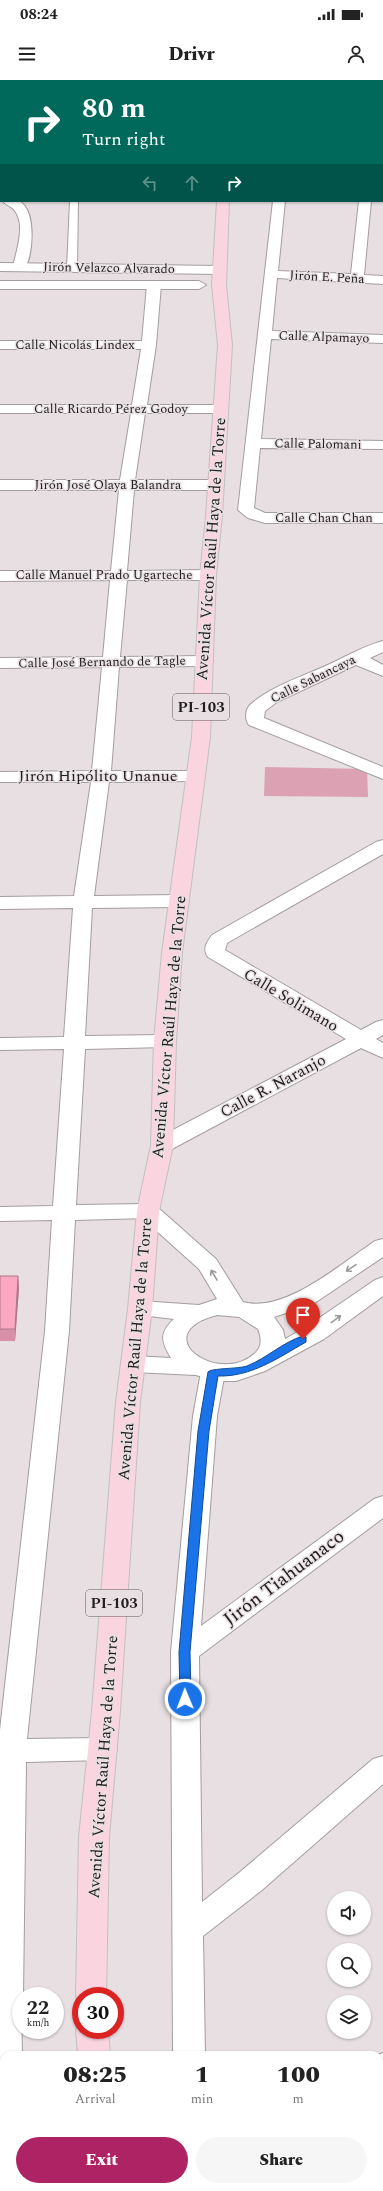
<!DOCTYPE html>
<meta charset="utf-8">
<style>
:root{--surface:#fff;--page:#f6f6f6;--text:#222;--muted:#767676;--accent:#ad2363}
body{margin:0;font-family:Spectral,serif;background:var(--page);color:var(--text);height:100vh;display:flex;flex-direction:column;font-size:15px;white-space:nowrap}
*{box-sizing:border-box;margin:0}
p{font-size:13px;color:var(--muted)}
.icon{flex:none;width:22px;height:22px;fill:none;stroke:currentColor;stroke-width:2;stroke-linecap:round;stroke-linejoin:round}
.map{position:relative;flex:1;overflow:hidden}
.sheet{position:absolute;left:0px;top:1971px;width:383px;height:140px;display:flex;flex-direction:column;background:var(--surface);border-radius:12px 12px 0 0;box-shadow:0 1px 3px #0004}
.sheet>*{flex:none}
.top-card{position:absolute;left:0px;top:0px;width:383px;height:122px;box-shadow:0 1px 3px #0004;background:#00695c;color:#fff;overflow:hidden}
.tools{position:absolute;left:327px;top:1811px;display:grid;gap:8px}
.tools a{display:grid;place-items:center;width:44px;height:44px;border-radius:50%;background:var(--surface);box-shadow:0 1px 3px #0004;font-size:20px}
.speed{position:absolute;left:12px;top:1907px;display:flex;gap:8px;font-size:20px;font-weight:700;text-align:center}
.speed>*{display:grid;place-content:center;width:52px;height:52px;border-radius:50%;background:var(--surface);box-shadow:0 1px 3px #0004;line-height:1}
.speed small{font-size:10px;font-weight:400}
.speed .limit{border:6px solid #d22;background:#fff;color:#111}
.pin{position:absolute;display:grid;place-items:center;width:34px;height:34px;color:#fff;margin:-41px -17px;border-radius:50% 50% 50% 0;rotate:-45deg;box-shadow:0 0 4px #0007}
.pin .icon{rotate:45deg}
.me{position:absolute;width:44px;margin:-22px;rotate:359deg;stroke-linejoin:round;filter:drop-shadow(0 0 3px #0008)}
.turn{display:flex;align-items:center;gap:14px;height:84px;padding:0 16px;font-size:18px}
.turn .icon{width:52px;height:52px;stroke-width:2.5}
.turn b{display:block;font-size:28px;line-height:34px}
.lanes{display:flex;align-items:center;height:38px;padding:0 16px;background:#0003;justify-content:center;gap:20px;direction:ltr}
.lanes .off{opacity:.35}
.eta{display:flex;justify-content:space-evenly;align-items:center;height:68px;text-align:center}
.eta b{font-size:24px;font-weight:800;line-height:28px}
.cta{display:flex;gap:8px;margin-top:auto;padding:8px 16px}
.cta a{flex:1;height:46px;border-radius:24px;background:var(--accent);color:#fff;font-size:16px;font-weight:800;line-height:46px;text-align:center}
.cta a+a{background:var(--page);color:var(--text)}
.status{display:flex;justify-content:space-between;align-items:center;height:28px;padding:0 20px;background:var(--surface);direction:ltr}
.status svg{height:11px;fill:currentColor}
header{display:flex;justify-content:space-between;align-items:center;height:52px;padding:0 16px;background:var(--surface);font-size:18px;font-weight:800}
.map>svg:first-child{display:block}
.green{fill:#dca1b3}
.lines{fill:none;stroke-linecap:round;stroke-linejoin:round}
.lane-casing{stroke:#a49d9f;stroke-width:2}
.street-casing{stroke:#a49d9f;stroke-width:2}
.secondary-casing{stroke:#a49d9f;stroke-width:2}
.primary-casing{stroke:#c1c0c0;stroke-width:2}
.lane{fill:#fff;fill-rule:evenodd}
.street{fill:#fff;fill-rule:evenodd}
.secondary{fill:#fff;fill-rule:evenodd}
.primary{fill:#fad5e0;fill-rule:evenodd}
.wall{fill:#d890a8}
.shaded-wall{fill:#b07688}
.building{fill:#fba8c3;stroke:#b07688}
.oneway{stroke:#9b9a9a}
.route{fill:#1a73e8;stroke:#114b97}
.labels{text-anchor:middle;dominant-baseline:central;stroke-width:3;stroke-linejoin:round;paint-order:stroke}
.far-street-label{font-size:13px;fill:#211e1f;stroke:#e7dfe1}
.shield{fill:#e7dfe1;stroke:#5c5859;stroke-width:1}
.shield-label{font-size:15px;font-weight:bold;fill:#211e1f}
.street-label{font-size:16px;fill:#211e1f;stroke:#e7dfe1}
.near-street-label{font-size:19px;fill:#211e1f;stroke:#e7dfe1}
</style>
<div class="status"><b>08:24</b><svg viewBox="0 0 49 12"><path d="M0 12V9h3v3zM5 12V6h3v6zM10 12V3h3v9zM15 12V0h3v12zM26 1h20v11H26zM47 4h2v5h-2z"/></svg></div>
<header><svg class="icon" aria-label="menu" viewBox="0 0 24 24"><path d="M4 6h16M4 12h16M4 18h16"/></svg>Drivr<svg class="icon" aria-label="person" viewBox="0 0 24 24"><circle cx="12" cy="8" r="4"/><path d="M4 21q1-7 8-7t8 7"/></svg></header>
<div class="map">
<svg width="383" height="2111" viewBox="0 0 383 2111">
<rect width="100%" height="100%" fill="#e7dfe1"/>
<!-- green -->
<polygon class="green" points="265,687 367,689 368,717 264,716"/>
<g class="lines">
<!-- lane casing -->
<g class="lane-casing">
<polygon id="lane" points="70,121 78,121 77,188 72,191 67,188"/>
</g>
<!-- street casing -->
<g class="street-casing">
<g id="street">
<rect x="100" y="0" width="10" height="1"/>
<rect x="290" y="0" width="10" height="1"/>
<polygon points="375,0 383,0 383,4 382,1"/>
<path d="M3,121C8,121 17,119 22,123C36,135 33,176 24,190L19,191L13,187C16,171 26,146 15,131C12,126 6,126 3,121Z"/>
<polygon points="273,121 285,121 278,191 351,194 359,121 371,121 364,195 383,196 383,204 277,198 272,251 383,255 383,263 271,259 261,359 383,361 383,369 260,368 254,428 265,433 383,433 383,443 265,443 248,438 238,430"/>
<polygon points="154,201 161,205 156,265 147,325 221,325 226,326 228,329 226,332 221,333 145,333 135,400 216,400 221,402 224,405 221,408 216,410 134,410 127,491 208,490 214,492 216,495 214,498 208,500 127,500 120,577 204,576 210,577 213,581 210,585 204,586 119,587 111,691 196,691 202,692 205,696 202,700 196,701 109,702 94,816 179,815 186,817 189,821 186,825 179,827 92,828 85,956 165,955 172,957 176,961 172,965 165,967 85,969 76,1125 148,1124 156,1126 159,1131 156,1136 148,1138 75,1140 69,1251 27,1659 103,1658 113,1661 117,1669 113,1677 103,1680 26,1682 23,1916 21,1916 22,1975 4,1975 4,1988 0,1987 0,1650 45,1251 52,1140 0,1141 0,1127 53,1126 64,969 0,970 0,958 64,957 73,828 0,829 0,817 74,816 91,702 0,702 0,692 92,691 102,587 0,588 0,578 103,577 110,500 0,501 0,491 111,491 119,410 0,410 0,400 120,400 131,333 0,333 0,325 132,325 141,269 0,269 0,261 142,261 147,205"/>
<path d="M383,561V572L370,578L383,585V596L356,585L277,622L265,631L264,638L383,687V699L249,645C245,640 245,630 250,625C269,607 306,595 330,584C347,576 364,566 383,561Z"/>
<path d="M383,760V774L227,863L225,870L361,950L376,942L383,940V955L376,959L383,963V978L361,968L170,1070L162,1072L154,1070L151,1065L154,1060L346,959L208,877C202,869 207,862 212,855L376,762Z"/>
<polygon points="213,1284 222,1286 225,1292 217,1336 201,1546 374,1419 383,1416 383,1438 199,1576 202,1822 240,1792 373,1679 383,1676 383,1704 262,1810 203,1856 205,1975 173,1975 171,1572 193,1336 201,1292 204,1286"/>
<polygon points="383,1973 383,2003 379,2005 378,1975"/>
<polygon points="4,2093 4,2107 23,2107 25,2111 0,2111 0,2095"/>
<polygon points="187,2107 219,2107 220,2111 186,2111"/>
<polygon points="224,2107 260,2107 259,2111 222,2111"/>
</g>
</g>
<!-- secondary casing -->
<g class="secondary-casing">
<g id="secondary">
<rect x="0" y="21" width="1" height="6"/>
<rect x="382" y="35" width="1" height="6"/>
<polygon points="0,183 219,186 225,190 219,194 0,191"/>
<polygon points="0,201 199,201 206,205 199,209 0,209"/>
<path d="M148,1124L156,1126L216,1179L243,1222C284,1234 342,1183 375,1161L383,1159V1177L313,1224L274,1237L283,1250L285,1259L306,1247L375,1200L383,1197V1216L324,1259L265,1291L245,1298L236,1301H215L196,1295L133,1292L124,1290L121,1284L124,1278L133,1276L171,1278C161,1261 159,1253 174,1239L132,1234L128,1229L132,1224L140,1221L199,1225L217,1219L199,1189L140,1136L137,1131L140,1126ZM217,1235L239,1237L258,1249C262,1258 262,1268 254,1274C222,1302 162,1266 197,1243C203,1239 211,1237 217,1235Z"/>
</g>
</g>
<!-- primary casing -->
<g class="primary-casing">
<g id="primary">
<rect x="226" y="0" width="10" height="1"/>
<polygon points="217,121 229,121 226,205 232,265 222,436 216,495 210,657 182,873 176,961 173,1065 159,1131 152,1229 140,1322 120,1631 109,1757 106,1916 81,1916 81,1926 76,1916 79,1757 92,1631 116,1322 128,1229 137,1131 151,1065 154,961 162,873 192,657 200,495 206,436 218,265 212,205"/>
<polygon points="81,1940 81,1950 108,1950 110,1975 78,1975 76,1950"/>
<polygon points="87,2107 119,2107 120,2111 86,2111"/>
</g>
</g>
<!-- lane -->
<use href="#lane" class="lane"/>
<!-- street -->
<use href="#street" class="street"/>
<!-- secondary -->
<use href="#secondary" class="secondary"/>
<!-- primary -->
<use href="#primary" class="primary"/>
</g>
<!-- wall -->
<polygon class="wall" points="0,1196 18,1196 19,1208 15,1261 0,1261"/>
<!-- shaded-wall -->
<polygon class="shaded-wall" points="18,1196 19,1208 15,1261 15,1249"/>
<!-- building -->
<polygon class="building" points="0,1196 18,1196 15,1249 0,1249"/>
<!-- one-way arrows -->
<defs><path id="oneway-shaft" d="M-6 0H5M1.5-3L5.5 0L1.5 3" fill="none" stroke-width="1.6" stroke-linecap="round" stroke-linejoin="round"/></defs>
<g class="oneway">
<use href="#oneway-shaft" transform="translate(351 1188) rotate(146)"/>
<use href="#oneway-shaft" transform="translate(214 1195) rotate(-121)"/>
<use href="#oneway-shaft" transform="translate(336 1239) rotate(-36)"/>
</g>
<!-- route -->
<path class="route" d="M303,1256L306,1257V1262C278,1278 251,1297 218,1296L209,1351L190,1572L191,1619L189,1622H181L180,1619L179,1572L198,1351L208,1292C211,1288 238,1289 247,1286C267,1278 283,1262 303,1256Z"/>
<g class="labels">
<!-- far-street labels -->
<g class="far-street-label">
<text transform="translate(109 188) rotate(1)">Jirón Velazco Alvarado</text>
<text transform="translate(327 197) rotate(3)">Jirón E. Peña</text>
<text transform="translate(324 257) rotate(2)">Calle Alpamayo</text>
<text x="75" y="265">Calle Nicolás Lindex</text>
<text x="111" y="329">Calle Ricardo Pérez Godoy</text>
<text transform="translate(318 364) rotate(1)">Calle Palomani</text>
<text x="108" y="405">Jirón José Olaya Balandra</text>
<text x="324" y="438">Calle Chan Chan</text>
<text x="104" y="495">Calle Manuel Prado Ugarteche</text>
<text transform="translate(102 582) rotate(-1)">Calle José Bernando de Tagle</text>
<text transform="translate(313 599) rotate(-26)">Calle Sabancaya</text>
</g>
<!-- shield labels -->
<g class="shield">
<rect x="173" y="614" width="56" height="26" rx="3"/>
<rect x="86" y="1510" width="56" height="26" rx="3"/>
</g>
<g class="shield-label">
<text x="201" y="627">PI-103</text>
<text x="114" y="1523">PI-103</text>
</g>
<!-- street labels -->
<g class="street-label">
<text transform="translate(211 469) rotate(-86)">Avenida Víctor Raúl Haya de la Torre</text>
<text x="98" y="696">Jirón Hipólito Unanue</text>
<text transform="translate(291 920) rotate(31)">Calle Solimano</text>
<text transform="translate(169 947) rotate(-85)">Avenida Víctor Raúl Haya de la Torre</text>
<text transform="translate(273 1006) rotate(-28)">Calle R. Naranjo</text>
<text transform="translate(135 1269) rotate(-85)">Avenida Víctor Raúl Haya de la Torre</text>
<text transform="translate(103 1687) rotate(-86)">Avenida Víctor Raúl Haya de la Torre</text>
</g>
<!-- near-street labels -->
<g class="near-street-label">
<text transform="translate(284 1498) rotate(-37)">Jirón Tiahuanaco</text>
</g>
</g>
</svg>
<div class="tools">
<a><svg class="icon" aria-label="sound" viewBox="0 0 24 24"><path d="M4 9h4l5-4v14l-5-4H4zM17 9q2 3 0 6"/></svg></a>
<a><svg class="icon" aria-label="search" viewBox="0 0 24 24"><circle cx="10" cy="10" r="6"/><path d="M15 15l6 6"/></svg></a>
<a><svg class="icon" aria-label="layers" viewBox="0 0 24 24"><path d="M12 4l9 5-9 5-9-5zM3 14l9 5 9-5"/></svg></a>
</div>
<div class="speed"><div>22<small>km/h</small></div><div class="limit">30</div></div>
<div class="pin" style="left:303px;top:1259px;background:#d93025"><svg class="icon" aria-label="arrive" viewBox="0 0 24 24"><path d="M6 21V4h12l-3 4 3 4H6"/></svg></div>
<svg class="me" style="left:185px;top:1619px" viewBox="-20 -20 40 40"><circle r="17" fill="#1a73e8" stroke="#fff" stroke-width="3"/><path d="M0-11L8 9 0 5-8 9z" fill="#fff"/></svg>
<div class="top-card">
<div class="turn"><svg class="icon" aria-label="right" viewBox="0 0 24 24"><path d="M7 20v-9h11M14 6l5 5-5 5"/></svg><div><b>80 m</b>Turn right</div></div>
<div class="lanes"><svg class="icon off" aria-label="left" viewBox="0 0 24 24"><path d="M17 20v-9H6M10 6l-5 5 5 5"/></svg><svg class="icon off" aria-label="ahead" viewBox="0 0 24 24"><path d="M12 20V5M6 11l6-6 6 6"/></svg><svg class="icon" aria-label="right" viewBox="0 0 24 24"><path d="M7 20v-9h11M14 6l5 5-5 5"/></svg></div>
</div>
<section class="sheet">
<div class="eta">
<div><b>08:25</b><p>Arrival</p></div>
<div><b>1</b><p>min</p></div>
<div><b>100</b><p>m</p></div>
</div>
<div class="cta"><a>Exit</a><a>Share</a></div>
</section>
</div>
